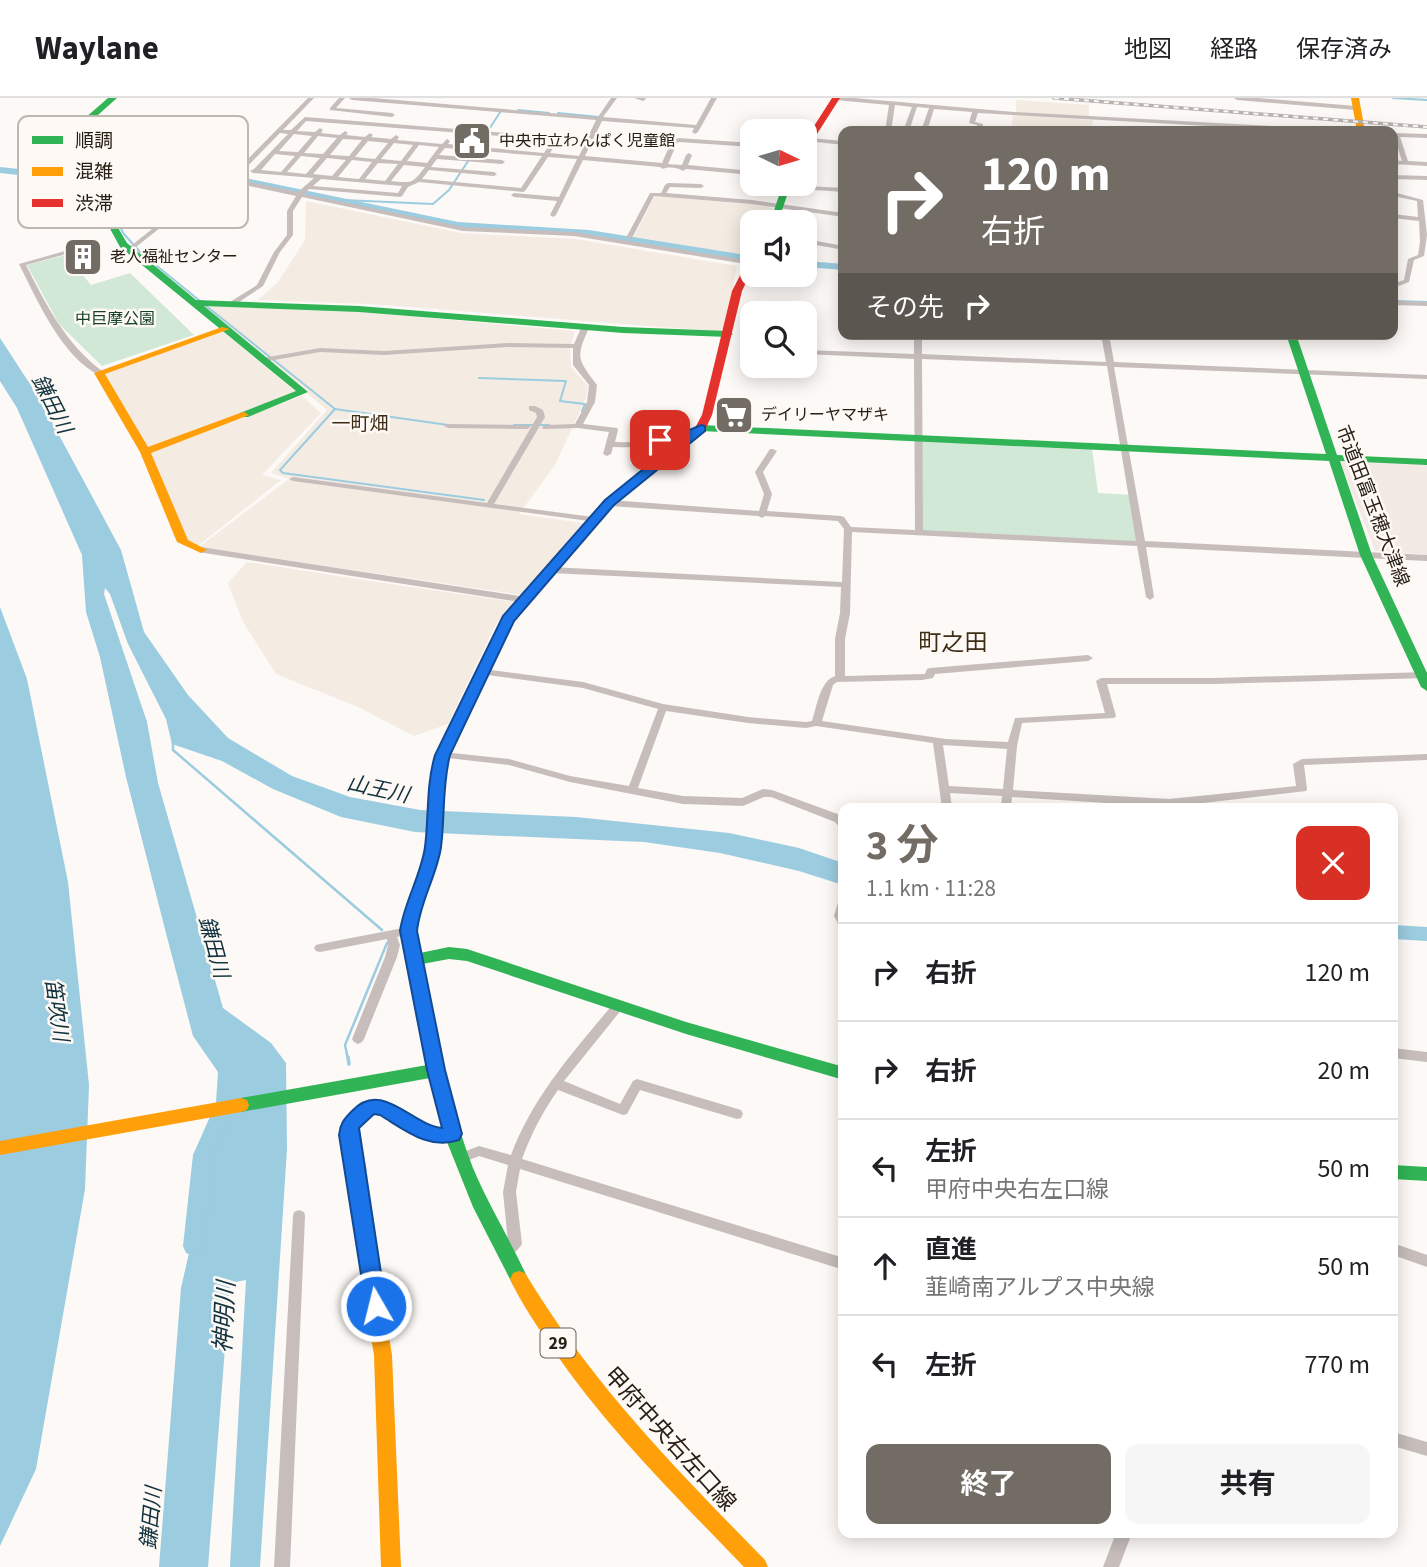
<!DOCTYPE html>
<html lang="ja">
<meta charset="utf-8">
<style>
:root{--surface:#fff;--page:#f6f6f6;--text:#202124;--muted:#757577;--line:#e0e0e0;--accent:#726c64}
body{margin:0;font-family:"Source Sans 3","Noto Sans JP",sans-serif;background:var(--page);color:var(--text);height:100vh;display:flex;flex-direction:column;font-size:26px;white-space:nowrap}
*{box-sizing:border-box;margin:0}
p{font-size:23px;color:var(--muted)}
.icon{flex:none;width:38px;height:38px;fill:none;stroke:currentColor;stroke-width:2;stroke-linecap:round;stroke-linejoin:round}
.map{position:relative;flex:1;overflow:hidden}
.panel{position:absolute;left:838px;top:705px;width:560px;height:735px;display:flex;flex-direction:column;background:var(--surface);border-radius:14px;box-shadow:0 4px 18px #0003}
.panel>*{flex:none}
.banner{position:absolute;left:838px;top:28px;width:560px;height:214px;border-radius:14px;box-shadow:0 4px 18px #0003;background:#726c64;color:#fff;overflow:hidden}
.needle{width:46px;rotate:95deg}
.buttons{position:absolute;left:740px;top:21px;display:grid;gap:14px}
.buttons a{display:grid;place-items:center;width:77px;height:77px;border-radius:14px;background:var(--surface);box-shadow:0 4px 18px #0003;font-size:35px}
.pin{position:absolute;display:grid;place-items:center;width:60px;height:60px;color:#fff;margin:-30px;border-radius:14px;box-shadow:0 4px 10px #0006}
.me{position:absolute;width:77px;margin:-38px;rotate:352deg;stroke-linejoin:round;filter:drop-shadow(0 0 5px #0008)}
.turn{display:flex;align-items:center;gap:24px;height:147px;padding:0 28px;font-size:32px}
.turn .icon{width:91px;height:91px;stroke-width:2.5}
.turn b{display:block;font-size:49px;line-height:60px}
.then{display:flex;align-items:center;height:66px;padding:0 28px;background:#0003;gap:14px;font-size:26px}
.round{display:grid;place-items:center;flex:none;width:74px;height:74px;border-radius:14px;background:var(--page)}
.summary{display:flex;align-items:center;justify-content:space-between;height:119px;padding:0 28px}
h1{font-size:42px;font-weight:700;line-height:52px;color:var(--accent)}
.cta{display:flex;gap:14px;margin-top:auto;padding:14px 28px}
.cta a{flex:1;height:80px;border-radius:14px;background:var(--accent);color:#fff;font-size:28px;font-weight:700;line-height:80px;text-align:center}
.cta a+a{background:var(--page);color:var(--text)}
ul{padding:0;list-style:none}
li{display:flex;align-items:center;gap:21px;height:98px;padding:0 28px;border-top:2px solid var(--line)}
li div{flex:1}
li b{display:block;font-size:26px}
li em{font-style:normal}
header{display:flex;align-items:center;gap:42px;box-sizing:border-box;height:98px;padding:0 35px;background:var(--surface);border-bottom:2px solid var(--line)}
header strong{font-size:33px}
nav{display:flex;gap:38px;margin-inline-start:auto;font-size:24px}
.map>svg:first-child{display:block}
.built{fill:#f4ece3}
.education{fill:#f4eae5}
.green{fill:#d2e8d6}
.water{fill:#9bcce0}
.lines{fill:none;stroke-linecap:round;stroke-linejoin:round}
.stream-far2{stroke:#9bcce0;stroke-width:2}
.stream-far1{stroke:#9bcce0;stroke-width:2.5}
.stream{stroke:#9bcce0;stroke-width:3.5}
.river{fill:#9bcce0;fill-rule:evenodd}
.street{fill:#c7bebc;fill-rule:evenodd}
.fast{fill:#30b455;fill-rule:evenodd}
.slow{fill:#ff9f0a;fill-rule:evenodd}
.jam{fill:#e5322d;fill-rule:evenodd}
.rail-casing{stroke:#b8b2b0;stroke-width:3.5}
.rail{stroke:#fef9f4;stroke-width:2;stroke-dasharray:5;stroke-linecap:butt}
.route{fill:#1a73e8;stroke:#114b97;stroke-width:2}
.labels{text-anchor:middle;dominant-baseline:central;stroke-width:5;stroke-linejoin:round;paint-order:stroke}
.far-poi-label{font-size:16px;fill:#282016;stroke:#fef9f4;text-anchor:start}
.far-park-label{font-size:16px;fill:#144127;stroke:#fef9f4}
.shield{fill:#fef9f4;stroke:#686159;stroke-width:2}
.shield-label{font-size:18px;font-weight:bold;fill:#282016}
.far-quarter-label{font-size:19px;fill:#3e2c16;stroke:#fef9f4}
.street-label{font-size:19px;fill:#282016;stroke:#fef9f4}
.water-label{font-size:21px;font-style:italic;fill:#123441;stroke:#fef9f4}
.quarter-label{font-size:23px;fill:#3e2c16;stroke:#fef9f4}
.near-street-label{font-size:23px;fill:#282016;stroke:#fef9f4}
.near-water-label{font-size:24px;font-style:italic;fill:#123441;stroke:#fef9f4}
.key{fill:#fef9f4;stroke:#beb8b1;stroke-width:2}
.key-label{font-size:19px;fill:#282016}
</style>
<header>
<strong>Waylane</strong>
<nav><a>地図</a><a>経路</a><a>保存済み</a></nav>
</header>
<div class="map">
<svg width="1427" height="1469" viewBox="0 0 1427 1469">
<rect width="100%" height="100%" fill="#fcf9f6"/>
<!-- built -->
<g class="built">
<polygon points="1016,2 1089,7 1089,19 1016,15"/>
<polygon points="1013,17 1093,22 1092,33 1011,33"/>
<polygon points="655,98 750,105 773,110 767,124 752,124 751,159 725,156 633,140"/>
<polygon points="306,103 461,135 576,141 737,168 724,234 370,206 258,202 278,184 305,142"/>
<polygon points="201,207 353,213 575,233 570,251 571,269 588,288 586,300 555,367 519,416 583,425 521,497 199,449 289,381 271,375 327,312"/>
<polygon points="223,234 296,294 148,350 105,275"/>
<polygon points="302,298 321,315 262,377 281,382 198,448 188,443 150,354"/>
<polygon points="247,464 377,484 516,504 495,528 448,626 414,638 356,608 276,576 243,524 228,485"/>
</g>
<!-- education -->
<polygon class="education" points="1340,363 1427,366 1427,457 1375,453"/>
<!-- green -->
<g class="green">
<polygon points="66,157 91,187 130,175 194,237 102,268 59,226 27,167"/>
<polygon points="919,341 1092,350 1098,395 1133,397 1142,446 919,435"/>
</g>
<!-- water -->
<g class="water">
<polygon points="0,240 39,300 121,452 144,534 188,597 228,640 292,678 350,699 420,712 576,719 729,735 799,750 843,765 843,787 799,773 720,755 644,744 415,734 341,719 273,691 222,663 172,646 166,621 128,546 110,496 105,490 104,496 147,624 158,685 223,910 271,945 286,965 287,1051 260,1469 230,1469 246,1182 230,1185 208,1469 159,1469 181,1190 213,1050 218,974 193,938 167,839 126,679 100,559 86,514 82,457 17,310 0,283"/>
<polygon points="0,509 27,581 68,784 89,987 85,1091 36,1371 0,1448"/>
</g>
<g class="lines">
<!-- stream-far2 -->
<g class="stream-far2">
<polyline points="1393,0 1427,2"/>
<polyline points="518,12 549,15"/>
<polyline points="558,15 599,19"/>
<polyline points="68,80 95,111 119,126 123,135 141,155 200,203"/>
<polyline points="343,102 433,106 449,92 501,13"/>
<polyline points="1393,203 1427,204"/>
<polyline points="205,207 335,311 448,327"/>
<polyline points="479,280 566,283 560,303 585,306 582,313"/>
<polyline points="335,311 280,372 283,375 484,402"/>
<polyline points="514,327 549,327"/>
</g>
<!-- stream-far1 -->
<g class="stream-far1">
<polyline points="173,644 173,652 382,832"/>
<polyline points="348,961 345,947 387,845"/>
</g>
<!-- stream -->
<g class="stream">
<polyline points="348,959 349,966"/>
<polyline points="357,1031 365,1072"/>
</g>
<!-- river -->
<g class="river">
<polygon points="0,69 121,82 236,78 458,124 589,132 752,158 752,164 589,138 458,130 236,84 121,88 0,75"/>
<polygon points="805,163 844,166 844,172 805,169"/>
<polygon points="1393,827 1427,829 1427,843 1393,841"/>
<polygon points="224,1001 231,1003 234,1009 213,1057 205,1148 202,1155 194,1158 186,1155 183,1148 193,1057 217,1003"/>
</g>
<!-- street -->
<g class="street">
<path d="M308,0H314L283,32H291L305,19L556,39L559,41L550,55L579,58L596,22L352,2L349,0H373L598,19L611,0H617L603,19L696,27L711,0H717L698,34L695,36L692,34L694,30L602,23L585,58L662,65L671,44L678,40L752,45V49L679,44L677,45L668,66L682,67L686,57L689,55L692,57L688,67L752,73V77L686,71L683,73C678,70 670,68 663,71L660,69L583,62L556,117L553,119L550,117L557,103L514,99L511,97L514,95L559,99L577,61L548,59L525,93L523,94L419,84L408,89L402,98L400,99L309,91L304,96L463,129L574,134L752,163V167L574,138L463,133L302,99L293,113V137L280,154L263,188L233,208H230V204L257,187L274,154L287,137V113L296,98L240,86H209L180,114L131,153H127V151L176,112L213,76L234,75ZM306,23L552,42L544,55L448,46L450,43L447,41L442,46L397,42L399,39L396,37L391,41L371,39L373,37L370,35L365,39L346,37L348,35L345,33L340,37L321,35L323,32L320,30L315,34L297,33ZM280,35L288,36L254,71L250,73L253,75L314,80L298,94L240,82H213L217,79L238,78ZM294,36L312,38L298,54L279,53ZM318,38L337,40L323,56L304,55ZM343,41L362,42L349,58L330,57ZM368,43L388,45L375,61L355,59ZM394,45L413,47L401,63L381,61ZM419,47L439,49L427,65L407,63ZM445,50L542,58L521,90L422,81L429,72L494,78L497,76L494,74L431,69L437,61L502,66L505,64L502,62L439,57ZM275,56L295,58L281,74L261,72ZM301,58L320,60L306,76L287,74ZM327,60L346,62L332,78L313,76ZM352,62L372,64L359,81L338,79ZM378,65L398,66L385,83L365,81ZM404,67L425,69C412,86 413,85 391,83ZM321,81L402,88L398,95L313,88Z"/>
<polygon points="339,0 345,0 336,10 392,15 395,17 392,19 330,12 330,10"/>
<polygon points="634,0 645,0 646,1 643,3"/>
<polygon points="832,0 854,0 1014,14 1327,31 1330,33 1299,33 978,15 975,24 983,26 982,33 976,33 977,27 969,25 972,14 934,11 927,33 921,33 929,10 917,9 909,33 903,33 912,9 895,7 891,33 885,33 889,7 835,2"/>
<polygon points="1234,0 1258,0 1356,8 1359,10 1356,12 1237,2"/>
<polygon points="1393,35 1427,36 1427,40 1400,39 1408,63 1427,64 1427,68 1393,66 1393,62 1402,63"/>
<polygon points="809,40 844,43 844,47 807,43 807,41"/>
<polygon points="1393,77 1427,78 1427,82 1393,81"/>
<polygon points="668,85 701,86 704,88 701,90 670,89 666,95 752,102 844,115 844,119 752,106 654,98 632,140 627,141 626,140 650,95 661,95 665,87"/>
<polygon points="786,87 844,90 844,94 784,90 783,89"/>
<polygon points="1393,94 1423,102 1427,137 1424,158 1414,162 1409,184 1393,190 1393,186 1404,182 1408,161 1418,157 1420,144 1419,123 1393,120 1393,116 1418,119 1417,103 1393,98"/>
<polygon points="805,141 844,148 844,152 805,145"/>
<path d="M72,151L75,153L74,154L26,167C46,207 66,246 102,273V277H99C62,259 37,202 19,166Z"/>
<polygon points="1393,203 1427,204 1427,208 1393,207"/>
<path d="M582,228L589,230C575,260 578,262 597,287L595,304L583,326L617,330L618,332L615,344C643,345 668,341 695,332L699,334L698,336C672,348 642,350 613,349L611,356L607,358L603,356L609,334L578,330L543,331L542,329L546,327L575,326L587,304L589,287L573,267V250L508,249L384,257L320,254L263,264L259,262L263,260L320,250L384,253L508,245L574,246Z"/>
<path d="M914,236H922V256L1106,264L1101,236H1109L1114,264L1427,277V281L1114,269L1145,443L1427,457V463L1146,449L1154,499L1150,502L1146,499L1137,448L852,434L850,515L845,541V578L922,576H925L927,571L930,570L1088,557L1093,560L1088,563L935,576L933,580L922,582L837,584L833,587L822,623L946,641L1008,644L1015,620L1105,615L1096,583L1101,580H1214L1427,574V580L1214,586H1107L1116,618L1114,620L1022,625L1017,648L1013,692L1169,701L1296,688L1293,666L1302,661L1427,656V662L1304,667L1307,691L1306,693L1169,709L1012,699L1011,710H1001L1002,698L950,695L952,710H942L933,645L816,628L806,630L748,625L666,613L638,690L683,698L742,700L763,691L772,692L843,718L844,731L840,730L835,724L771,699H764L743,708L683,706L570,684L509,667L439,659L438,657L439,655L443,654L509,661L570,678L629,688L658,611L583,590L480,576L478,574L480,572L483,571L583,584L663,606L748,619L806,624L812,623C817,608 820,583 835,578V541L840,515L841,489L551,475L547,472L551,469L842,484L844,431L838,423L765,418L762,420L758,418L610,408L606,405L610,402L759,413L764,396L755,374L770,351H773L777,353L763,374L772,396L767,413L841,418L844,419L851,429L915,432L914,261L805,256V252L914,256ZM922,261L1107,268L1136,443L923,432ZM943,647L1007,651L1003,691L949,688Z"/>
<polygon points="529,308 535,308 543,312 545,319 494,406 593,419 596,420 596,424 293,383 289,381 293,379 487,405 537,319 536,315 529,312"/>
<polygon points="445,326 527,327 531,329 527,331 448,330 444,328"/>
<polygon points="201,449 526,499 531,502 526,505 198,454 198,450"/>
<polygon points="844,797 844,830 840,829 834,818 839,801"/>
<polygon points="408,829 412,830 414,833 412,836 397,839 400,847 397,859 364,941 362,944 358,946 354,944 352,941 385,859 388,847 387,841 320,854 316,853 314,850 316,847 320,846"/>
<path d="M618,903L622,905L624,908L622,911L564,983L620,1006L633,983L637,981L741,1012L743,1016L741,1020L737,1021L640,992L627,1016L623,1017L558,992C543,1013 531,1036 522,1061L844,1160V1172L520,1071L516,1094L522,1146C518,1153 511,1158 504,1161L499,1159L497,1155L499,1151L508,1144L503,1094L508,1067L479,1058L462,1065L458,1064L456,1060L458,1056L479,1048L511,1057C533,998 574,953 614,905Z"/>
<polygon points="1393,950 1427,954 1427,964 1393,960"/>
<polygon points="299,1112 304,1114 305,1118 290,1469 274,1469 293,1118 294,1114"/>
<polygon points="1393,1145 1427,1157 1427,1169 1393,1157"/>
<polygon points="1393,1334 1427,1344 1427,1358 1393,1348"/>
<polygon points="1116,1435 1132,1435 1119,1469 1103,1469"/>
</g>
<!-- fast -->
<g class="fast">
<polygon points="108,0 117,0 43,66 38,80 46,87 114,123 127,145 196,202 359,208 623,229 728,233 733,236 728,239 623,235 359,214 204,208 308,294 248,319 240,319 240,315 296,293 120,149 108,127 40,91 30,80 36,63"/>
<polygon points="783,86 791,86 778,124 770,124"/>
<polygon points="1286,236 1296,236 1337,357 1427,361 1427,367 1340,363 1372,457 1427,575 1427,593 1421,589 1360,457 1329,363 701,333 696,330 701,327 1326,356"/>
<path d="M670,353L675,356L674,358L614,407L513,522L450,657L445,680L440,749L416,822L415,833L420,855L449,849L467,851L686,924L844,969V982L686,936L467,863L449,861L422,866C435,934 448,1005 473,1070C489,1108 511,1143 528,1181L525,1187L519,1189L513,1187L473,1109L447,1044C423,1049 382,1008 367,1018C360,1022 359,1030 356,1037L379,1177L376,1183L370,1185L364,1183L361,1177L340,1037C368,960 404,1033 443,1031L430,980L241,1014L235,1012L233,1007L235,1002L241,1000L427,967L401,833L402,822L426,749L431,680L436,657L504,518L606,403Z"/>
<polygon points="1393,1067 1427,1069 1427,1083 1393,1081"/>
</g>
<!-- slow -->
<g class="slow">
<polygon points="1351,0 1359,0 1365,33 1357,33"/>
<polygon points="222,229 230,231 105,276 148,349 240,315 244,314 249,317 151,355 188,442 207,452 201,455 177,444 140,354 94,275"/>
<polygon points="241,1000 247,1002 249,1007 247,1012 241,1014 0,1057 0,1043"/>
<polygon points="370,1169 376,1171 379,1177 392,1257 401,1469 381,1469 374,1257 361,1177 364,1171"/>
<path d="M519,1173L525,1175C592,1286 675,1370 765,1462L768,1469H744C677,1399 607,1331 552,1250C537,1228 521,1205 510,1181L513,1175Z"/>
</g>
<!-- jam -->
<g class="jam">
<polygon points="832,0 840,0 808,50 805,50 805,42"/>
<polygon points="752,161 752,172 742,193 712,317 705,332 674,358 666,358 666,354 696,328 702,317 732,193 747,164"/>
</g>
<!-- rail casing -->
<g class="rail-casing">
<polyline id="rail" points="1054,0 1427,29"/>
</g>
<!-- rail -->
<use href="#rail" class="rail"/>
</g>
<!-- route -->
<path class="route" d="M701,327L705,328V333L614,407L514,523L450,657C442,688 445,718 441,749C437,777 420,803 417,833L445,972L462,1036L459,1042C428,1052 405,1032 380,1017L374,1016L359,1030L386,1208L383,1214L376,1217L369,1214L366,1208L339,1037C340,1026 344,1021 352,1013C382,981 411,1027 442,1030L427,972L400,833C404,804 421,778 425,749C429,718 426,688 435,657L503,518L605,402L678,343L660,346L654,342L656,340L685,334Z"/>
<!-- icons -->
<defs>
<g id="civic-square" transform="scale(2.0125)"><rect x="-9" y="-9" width="18" height="18" rx="4" fill="#726c64" stroke="#fef9f4"/><path d="M-.6-6.5H3V-4.5H.6V-3L4-1V1h2V6H-6V1h2V-1L-.6-3ZM-1.2 2.5V6h2.4V2.5Z" fill="#fff"/></g>
<g id="building-square" transform="scale(2.0125)"><rect x="-9" y="-9" width="18" height="18" rx="4" fill="#726c64" stroke="#fef9f4"/><path d="M-4-6H4V6H1V3H-1V6H-4ZM-2.5-4.3h1.7v1.8h-1.7ZM.8-4.3h1.7v1.8H.8ZM-2.5-1h1.7V.8h-1.7ZM.8-1h1.7V.8H.8Z" fill="#fff"/></g>
<g id="supermarket-square" transform="scale(2.0125)"><rect x="-9" y="-9" width="18" height="18" rx="4" fill="#726c64" stroke="#fef9f4"/><path d="M-6-5.5h2.5l.6 2H6L4.5 2H-2.5L-4.4-4H-6ZM-1.5 3.2a1.3 1.3 0 1 0 .1 0ZM3 3.2a1.3 1.3 0 1 0 .1 0Z" fill="#fff"/></g>
</defs>
<g fill-rule="evenodd">
<use href="#civic-square" x="472" y="43"/>
<use href="#building-square" x="83" y="159"/>
<use href="#supermarket-square" x="734" y="317"/>
</g>
<g class="labels">
<!-- far-poi labels -->
<g class="far-poi-label">
<text x="499" y="43">中央市立わんぱく児童館</text>
<text x="110" y="159">老人福祉センター</text>
<text x="761" y="317">デイリーヤマザキ</text>
</g>
<!-- far-park labels -->
<g class="far-park-label">
<text x="115" y="221">中巨摩公園</text>
</g>
<!-- shield labels -->
<rect class="shield" x="540.5" y="1230.5" width="35" height="29" rx="5"/>
<g class="shield-label">
<text x="558" y="1245">29</text>
</g>
<!-- far-quarter labels -->
<g class="far-quarter-label">
<text x="360" y="326">一町畑</text>
</g>
<!-- street labels -->
<g class="street-label">
<text transform="translate(1372 408) rotate(69)">市道田富玉穂大津線</text>
</g>
<!-- water labels -->
<g class="water-label">
<text transform="translate(52 306) rotate(63)">鎌田川</text>
<text transform="translate(378 691) rotate(12)">山王川</text>
<text transform="translate(214 849) rotate(75)">鎌田川</text>
<text transform="translate(57 912) rotate(82)">笛吹川</text>
<text transform="translate(151 1420) rotate(-85)">鎌田川</text>
</g>
<!-- quarter labels -->
<g class="quarter-label">
<text x="953" y="544">町之田</text>
</g>
<!-- near-street labels -->
<g class="near-street-label">
<text transform="translate(670 1341) rotate(48)">甲府中央右左口線</text>
</g>
<!-- near-water labels -->
<g class="near-water-label">
<text transform="translate(225 1219) rotate(-87)">神明川</text>
</g>
</g>
<!-- legend -->
<rect x="18" y="18" width="230" height="112" rx="10" class="key"/>
<rect x="32" y="38" width="31" height="8" fill="#30b455"/>
<rect x="32" y="69" width="31" height="9" fill="#ff9f0a"/>
<rect x="32" y="101" width="31" height="8" fill="#e5322d"/>
<g class="key-label">
<text x="75" y="49">順調</text>
<text x="75" y="80">混雑</text>
<text x="75" y="112">渋滞</text>
</g>
</svg>
<div class="buttons">
<a><svg class="needle" viewBox="-14 -14 28 28"><path d="M0-13l5 13h-10z" fill="#e53935"/><path d="M0 13l5-13h-10z" fill="#757577"/></svg></a>
<a><svg class="icon" aria-label="sound" viewBox="0 0 24 24"><path d="M4 9h4l5-4v14l-5-4H4zM17 9q2 3 0 6"/></svg></a>
<a><svg class="icon" aria-label="search" viewBox="0 0 24 24"><circle cx="10" cy="10" r="6"/><path d="M15 15l6 6"/></svg></a>
</div>
<div class="pin" style="left:660px;top:342px;background:#d93025"><svg class="icon" aria-label="arrive" viewBox="0 0 24 24"><path d="M6 21V4h12l-3 4 3 4H6"/></svg></div>
<svg class="me" style="left:376px;top:1208px" viewBox="-20 -20 40 40"><circle r="17" fill="#1a73e8" stroke="#fff" stroke-width="3"/><path d="M0-11L8 9 0 5-8 9z" fill="#fff"/></svg>
<div class="banner">
<div class="turn"><svg class="icon" aria-label="right" viewBox="0 0 24 24"><path d="M7 20v-9h11M14 6l5 5-5 5"/></svg><div><b>120 m</b>右折</div></div>
<div class="then">その先<svg class="icon" aria-label="right" viewBox="0 0 24 24"><path d="M7 20v-9h11M14 6l5 5-5 5"/></svg></div>
</div>
<section class="panel">
<div class="summary"><div><h1>3 分</h1><p>1.1 km · 11:28</p></div><a class="round" style="background:#d93025;color:#fff"><svg class="icon" aria-label="close" viewBox="0 0 24 24"><path d="M6 6l12 12M18 6L6 18"/></svg></a></div>
<ul>
<li><svg class="icon" aria-label="right" viewBox="0 0 24 24"><path d="M7 20v-9h11M14 6l5 5-5 5"/></svg><div><b>右折</b></div><em>120 m</em></li>
<li><svg class="icon" aria-label="right" viewBox="0 0 24 24"><path d="M7 20v-9h11M14 6l5 5-5 5"/></svg><div><b>右折</b></div><em>20 m</em></li>
<li><svg class="icon" aria-label="left" viewBox="0 0 24 24"><path d="M17 20v-9H6M10 6l-5 5 5 5"/></svg><div><b>左折</b><p>甲府中央右左口線</p></div><em>50 m</em></li>
<li><svg class="icon" aria-label="ahead" viewBox="0 0 24 24"><path d="M12 20V5M6 11l6-6 6 6"/></svg><div><b>直進</b><p>韮崎南アルプス中央線</p></div><em>50 m</em></li>
<li><svg class="icon" aria-label="left" viewBox="0 0 24 24"><path d="M17 20v-9H6M10 6l-5 5 5 5"/></svg><div><b>左折</b></div><em>770 m</em></li>
</ul>
<div class="cta"><a>終了</a><a>共有</a></div>
</section>
</div>
